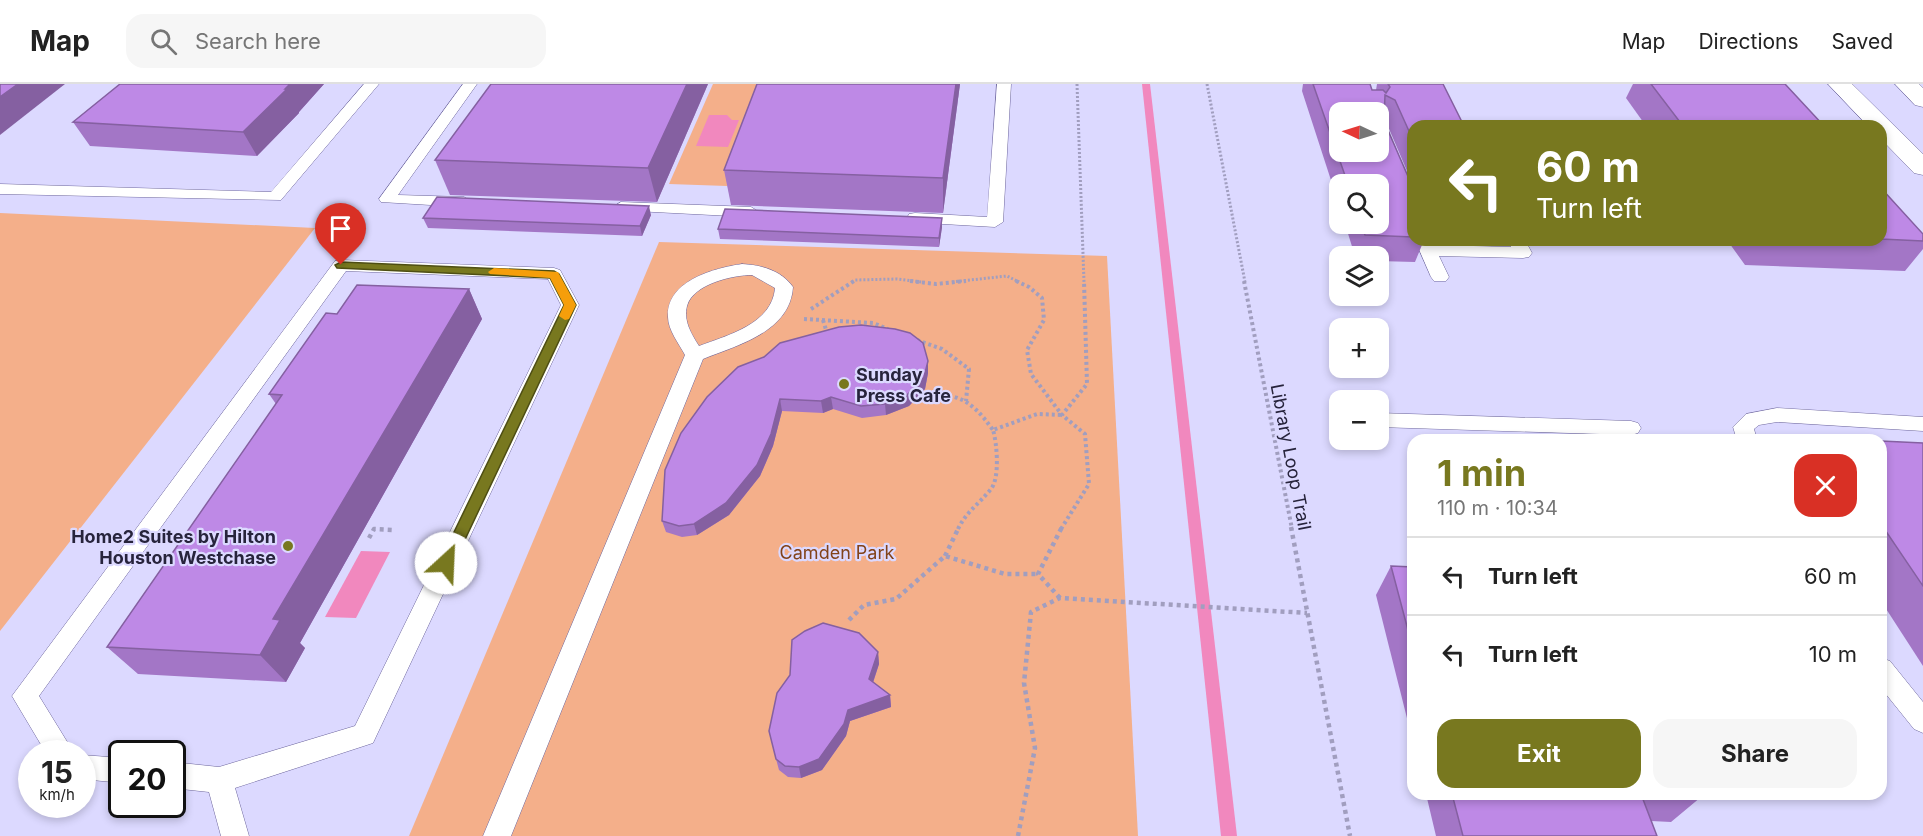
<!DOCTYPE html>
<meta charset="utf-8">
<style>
:root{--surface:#fff;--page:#f6f6f6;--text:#222;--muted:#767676;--line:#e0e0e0;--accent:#78781f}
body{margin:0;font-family:Inter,sans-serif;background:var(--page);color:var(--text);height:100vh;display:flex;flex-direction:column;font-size:22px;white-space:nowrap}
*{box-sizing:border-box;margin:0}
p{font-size:20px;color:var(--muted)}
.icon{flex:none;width:33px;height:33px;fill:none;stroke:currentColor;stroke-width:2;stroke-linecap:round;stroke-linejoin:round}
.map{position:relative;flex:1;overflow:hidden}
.drawer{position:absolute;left:1407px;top:350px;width:480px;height:366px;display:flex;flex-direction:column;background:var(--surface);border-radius:18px;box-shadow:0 3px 9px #0003}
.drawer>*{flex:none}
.banner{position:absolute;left:1407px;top:36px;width:480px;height:126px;border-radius:18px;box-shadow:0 3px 9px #0003;background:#78781f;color:#fff;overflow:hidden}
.needle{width:39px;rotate:274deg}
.buttons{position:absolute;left:1329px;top:18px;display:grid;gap:12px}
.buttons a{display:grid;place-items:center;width:60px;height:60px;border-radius:12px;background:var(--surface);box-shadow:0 3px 9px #0003;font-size:30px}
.speed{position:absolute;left:18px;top:656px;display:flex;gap:12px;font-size:30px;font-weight:700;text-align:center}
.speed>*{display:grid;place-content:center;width:78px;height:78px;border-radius:50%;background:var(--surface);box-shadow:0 3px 9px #0003;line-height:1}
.speed small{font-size:15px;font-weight:400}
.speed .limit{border:3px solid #111;border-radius:9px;background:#fff;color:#111}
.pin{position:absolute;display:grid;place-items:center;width:51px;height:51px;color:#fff;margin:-62px -26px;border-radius:50% 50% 50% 0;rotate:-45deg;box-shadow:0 0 6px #0007}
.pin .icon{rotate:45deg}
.me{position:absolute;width:66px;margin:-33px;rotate:25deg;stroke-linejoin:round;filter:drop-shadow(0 0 4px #0008)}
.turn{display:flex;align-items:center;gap:21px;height:126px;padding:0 30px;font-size:27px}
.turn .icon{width:78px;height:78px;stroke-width:2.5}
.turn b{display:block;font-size:42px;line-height:51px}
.round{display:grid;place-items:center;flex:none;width:63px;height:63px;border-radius:18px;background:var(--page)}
.overview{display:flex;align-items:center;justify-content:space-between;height:102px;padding:0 30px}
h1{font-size:36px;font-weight:700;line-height:45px;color:var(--accent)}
.button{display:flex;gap:12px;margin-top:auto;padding:12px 30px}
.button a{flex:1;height:69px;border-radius:18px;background:var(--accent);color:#fff;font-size:24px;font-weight:700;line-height:69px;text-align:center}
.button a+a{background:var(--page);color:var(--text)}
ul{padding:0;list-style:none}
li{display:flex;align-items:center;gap:18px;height:78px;padding:0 30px;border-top:2px solid var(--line)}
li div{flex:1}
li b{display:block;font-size:22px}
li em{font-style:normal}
header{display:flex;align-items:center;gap:36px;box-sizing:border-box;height:84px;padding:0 30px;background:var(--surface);border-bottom:2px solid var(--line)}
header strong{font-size:28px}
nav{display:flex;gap:33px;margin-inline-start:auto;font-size:21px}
.search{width:420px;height:54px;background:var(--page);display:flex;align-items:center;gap:15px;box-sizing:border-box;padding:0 21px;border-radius:18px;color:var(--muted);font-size:22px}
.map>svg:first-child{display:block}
.green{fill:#f4af8a}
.water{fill:#f188be}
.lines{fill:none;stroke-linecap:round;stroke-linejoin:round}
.stream{fill:#f188be;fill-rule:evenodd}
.lane-casing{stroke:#6d669d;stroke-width:1}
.secondary-casing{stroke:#6d669d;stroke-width:1}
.path-far2{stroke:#a19ebf;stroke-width:3;stroke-dasharray:2 2;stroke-linecap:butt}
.path-far1{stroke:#a19ebf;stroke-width:4;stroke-dasharray:3 3;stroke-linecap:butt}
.path{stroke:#a19ebf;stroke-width:4.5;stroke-dasharray:4 4;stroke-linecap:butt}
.lane{fill:#fff;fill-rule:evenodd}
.secondary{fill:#fff;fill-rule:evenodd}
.wall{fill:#a376c6}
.shaded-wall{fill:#8560a1}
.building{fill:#be89e6;stroke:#8560a1;stroke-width:1.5;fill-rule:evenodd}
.route{fill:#78781f;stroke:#4e4e14;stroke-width:1.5}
.slow{fill:#f59e0b}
.poi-dot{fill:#78781f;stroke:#dcd9ff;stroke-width:2}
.labels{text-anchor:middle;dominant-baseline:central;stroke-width:4.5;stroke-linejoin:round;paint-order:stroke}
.poi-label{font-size:18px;font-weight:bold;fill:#27243c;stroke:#dcd9ff;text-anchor:start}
.street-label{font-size:18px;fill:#27243c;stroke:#dcd9ff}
.park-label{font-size:18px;fill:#824219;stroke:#dcd9ff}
</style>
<header>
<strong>Map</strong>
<div class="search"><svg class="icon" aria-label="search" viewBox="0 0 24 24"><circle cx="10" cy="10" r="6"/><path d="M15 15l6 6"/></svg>Search here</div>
<nav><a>Map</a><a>Directions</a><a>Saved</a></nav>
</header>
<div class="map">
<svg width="1923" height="752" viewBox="0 0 1923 752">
<rect width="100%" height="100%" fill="#dcd9ff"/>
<!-- green -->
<g class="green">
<polygon points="713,0 765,0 727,102 669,100"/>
<polygon points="0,129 315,144 0,547"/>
<polygon points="659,158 1107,172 1138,752 409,752"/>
</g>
<!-- water -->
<g class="water">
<polygon points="709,31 727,31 732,36 739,36 728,63 696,62"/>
<polygon points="361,467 390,468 356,534 325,533"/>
</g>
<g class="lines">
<!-- stream -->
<polygon class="stream" points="1142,0 1150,0 1237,752 1221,752"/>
<!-- lane casing -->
<g class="lane-casing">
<g id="lane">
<polygon points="364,0 379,0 281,116 0,110 0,100 271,108"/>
<polygon points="463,0 477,0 398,111 464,113 472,118 464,123 381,118 379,115"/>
<polygon points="997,0 1011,0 1003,138 995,143 909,138 907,134 909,130 915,129 987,133"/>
<polygon points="621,118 751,123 759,128 751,133 615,126 613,123"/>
<polygon points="1415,156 1433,156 1435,161 1511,163 1507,156 1525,156 1532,169 1529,173 1523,174 1439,172 1449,193 1446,197 1434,197 1431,193"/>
<polygon points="341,176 554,184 560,186 579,221 373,659 235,704 249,752 221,752 209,708 172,704 172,678 219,683 355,642 561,221 548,195 346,187 39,612 74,669 46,669 12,612 335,177"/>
<path d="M742,180C761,181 781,186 793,203C790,248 738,261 703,275L511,752H483L685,271C679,260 668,246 668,233C666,197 714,184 742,180ZM752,191L775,204C772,240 728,251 699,262C692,251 683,237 687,222C693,200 733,191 752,191Z"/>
<polygon points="1777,324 1923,333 1923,347 1777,338 1759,341 1754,345 1757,356 1737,356 1733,343 1746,330"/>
<polygon points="1378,329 1631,337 1638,339 1641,344 1638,349 1631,351 1378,343"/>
<polygon points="1881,574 1890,577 1923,618 1923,649 1914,645 1881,604"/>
<polygon points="82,671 122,674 122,699 82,695"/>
</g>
</g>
<!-- secondary casing -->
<g class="secondary-casing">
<g id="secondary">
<polygon points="1828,0 1852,0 1923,70 1923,91 1914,89 1881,55 1881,42 1868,42"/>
<polygon points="1895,0 1919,0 1923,4 1923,23 1915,21"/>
</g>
</g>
<!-- path-far2 -->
<g class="path-far2">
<polyline points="1077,0 1084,198"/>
<polyline points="1207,0 1245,198"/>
<polyline points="852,198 855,196 897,195 922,198"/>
<polyline points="952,198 1007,192 1019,198"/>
</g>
<!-- path-far1 -->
<g class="path-far1">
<polyline points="910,197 936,200 966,197"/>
<polyline points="1016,197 1029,203 1042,214 1044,236 1027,266 1031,290 1062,331"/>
<polyline points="1244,197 1292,445"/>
<polyline points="811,225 854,197"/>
<polyline points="804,235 873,239 888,245"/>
<polyline points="823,236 827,249"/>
<polyline points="917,256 942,265 969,285 966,317"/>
<path d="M913,313C953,307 969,312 993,346"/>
<path d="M958,445C966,428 980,419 991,405C1000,394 997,359 993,346L1037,330L1061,331"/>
<polyline points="1061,445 1089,400 1085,350 1062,331 1087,300 1084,197"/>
</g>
<!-- path -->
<g class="path">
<polyline points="1291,443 1350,752"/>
<polyline points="369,454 374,445 394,446"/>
<polyline points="945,472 959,443"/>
<polyline points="1060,514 1038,490 1062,443"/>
<polyline points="849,536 864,521 896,515 945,472 1005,490 1038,490"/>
<polyline points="1018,752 1035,664 1024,599 1031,528 1060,514 1307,529"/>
</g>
<!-- lane -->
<use href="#lane" class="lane"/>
<!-- secondary -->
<use href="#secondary" class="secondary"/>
</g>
<!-- wall -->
<g class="wall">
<polygon points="120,0 324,0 299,28 299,29 257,72 90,62 73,38"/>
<polygon points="708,0 657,118 450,111 435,76"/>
<polygon points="757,0 960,0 943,129 731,121 724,86"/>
<polygon points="1303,0 1370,0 1372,6 1376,6 1377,0 1443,0 1413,42 1413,101 1387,40 1385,39 1413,104 1413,156 1424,156 1415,178 1378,177 1378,172 1355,172 1345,140 1378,140 1378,100 1340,100 1340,124 1302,7"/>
<polygon points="1633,0 1785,0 1824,42 1646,42 1626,14"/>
<polygon points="1881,104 1923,150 1923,165 1905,187 1745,181 1727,156 1881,156"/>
<polygon points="651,131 642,152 428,144 423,134"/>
<polygon points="942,134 942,143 939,163 720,155 718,145"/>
<polygon points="469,205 482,235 300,559 305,564 286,598 138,590 107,563 276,320 269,310 337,230"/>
<polygon points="928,277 928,289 925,305 909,322 886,331 862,334 833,325 823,329 782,327 773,362 760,392 729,431 697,451 682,453 666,448 662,437 707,313"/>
<polygon points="1881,357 1923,359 1923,582 1881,517"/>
<polygon points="1391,482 1413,483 1413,658 1376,511"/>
<polygon points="878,568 879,580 873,599 890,611 891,623 850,637 846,652 822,686 801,694 788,693 779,686 776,675 790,591"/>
<polygon points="1426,710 1699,710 1701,713 1671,738 1651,737 1657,752 1436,752"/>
</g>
<!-- shaded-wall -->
<g class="shaded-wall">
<polygon points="18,0 65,0 0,51 0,13"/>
<polygon points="290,0 324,0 299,28 299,29 257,72 243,48"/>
<polygon points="687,0 708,0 657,118 648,84"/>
<polygon points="956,0 960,0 943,129 943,94"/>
<polygon points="649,122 651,131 642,152 640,142"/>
<polygon points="942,134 942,143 939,163 939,154"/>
<polygon points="469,205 482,235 300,559 305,564 286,598 260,571 273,535"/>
<polygon points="928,277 928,289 925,305 909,322 886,331 885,320"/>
<polygon points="831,313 833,325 823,329 821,317"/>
<polygon points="780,315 782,327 773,362 760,392 729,431 697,451 694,440"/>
<polygon points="878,568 879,580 870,607 869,595"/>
<polygon points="890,611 891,623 850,637 846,652 822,686 801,694 799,683 848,626"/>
</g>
<!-- building -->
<g class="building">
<polygon points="0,0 18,0 0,13"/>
<polygon points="120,0 290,0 285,5 287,5 243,48 73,38"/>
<polygon points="491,0 687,0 648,84 435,76"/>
<polygon points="757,0 956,0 943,94 724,86"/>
<path d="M1313,0H1370L1372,6H1383L1386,9L1390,3L1388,0H1443L1464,42H1413V56L1395,16L1385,11L1384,37L1413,104V153L1365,151L1361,140H1378V100H1348ZM1340,28H1378V68H1340Z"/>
<polygon points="1651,0 1785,0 1824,42 1683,42"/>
<polygon points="1881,104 1923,150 1923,157 1881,155"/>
<polygon points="437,113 649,122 640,142 423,134"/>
<polygon points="725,125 942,134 939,154 718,145"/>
<polygon points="357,201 469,205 273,535 280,536 260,571 107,563 282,311 269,310 326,229 337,230"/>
<polygon points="861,241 895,245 910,249 923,259 928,277 924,293 908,310 885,320 861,322 831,313 821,317 780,315 771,350 757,381 726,419 694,440 679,442 662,437 665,386 681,349 707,313 738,283 764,273 780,259 839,243"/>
<polygon points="1881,357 1923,359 1923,502 1881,440"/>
<polygon points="1391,482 1413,483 1413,565"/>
<polygon points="823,539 859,549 878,568 869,595 890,611 848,626 844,640 819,675 799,683 785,682 776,675 769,647 777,609 790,591 792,556 805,547"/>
<polygon points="1452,710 1699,710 1701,713 1641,710 1657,752 1463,752"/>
</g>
<!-- route -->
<polygon class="route" points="341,178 554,187 559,190 576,221 452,483 441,483 439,479 564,221 550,194 337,184 335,181"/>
<!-- slow -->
<polygon class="slow" points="494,184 558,188 576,221 569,235 565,236 559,232 564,221 550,194 490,190 488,188"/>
<!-- markers -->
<g class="poi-dot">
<circle cx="844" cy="300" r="6"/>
<circle cx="288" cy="462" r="6"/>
</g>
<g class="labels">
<!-- poi labels -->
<g class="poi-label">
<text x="856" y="290">Sunday<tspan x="856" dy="21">Press Cafe</tspan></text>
<text x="276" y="452" text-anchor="end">Home2 Suites by Hilton<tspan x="276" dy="21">Houston Westchase</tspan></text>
</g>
<!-- street labels -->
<g class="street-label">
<text transform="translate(1291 373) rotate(79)">Library Loop Trail</text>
</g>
<!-- park labels -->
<g class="park-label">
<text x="837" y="468">Camden Park</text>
</g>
</g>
</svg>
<div class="buttons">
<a><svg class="needle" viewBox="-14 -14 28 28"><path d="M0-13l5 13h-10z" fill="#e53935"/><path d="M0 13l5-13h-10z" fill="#767676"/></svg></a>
<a><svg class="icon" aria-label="search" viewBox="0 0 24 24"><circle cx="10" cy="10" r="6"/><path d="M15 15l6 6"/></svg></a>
<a><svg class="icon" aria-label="layers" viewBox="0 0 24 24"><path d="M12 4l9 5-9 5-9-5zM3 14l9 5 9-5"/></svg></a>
<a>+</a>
<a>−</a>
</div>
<div class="speed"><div>15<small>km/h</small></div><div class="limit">20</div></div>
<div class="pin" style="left:341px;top:181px;background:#d93025"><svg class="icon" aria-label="arrive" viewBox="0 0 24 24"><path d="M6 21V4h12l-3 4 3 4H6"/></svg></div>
<svg class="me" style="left:446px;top:479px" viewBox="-20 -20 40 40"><circle r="19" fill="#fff"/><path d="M0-13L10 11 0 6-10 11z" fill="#78781f"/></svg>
<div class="banner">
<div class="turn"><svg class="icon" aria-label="left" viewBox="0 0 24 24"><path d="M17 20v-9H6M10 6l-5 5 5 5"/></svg><div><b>60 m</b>Turn left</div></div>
</div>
<section class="drawer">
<div class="overview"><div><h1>1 min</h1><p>110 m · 10:34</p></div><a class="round" style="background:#d93025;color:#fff"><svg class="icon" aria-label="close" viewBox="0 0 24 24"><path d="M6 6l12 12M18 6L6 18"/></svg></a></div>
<ul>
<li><svg class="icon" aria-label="left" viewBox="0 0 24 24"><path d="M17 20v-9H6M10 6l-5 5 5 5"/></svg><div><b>Turn left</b></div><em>60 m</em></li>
<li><svg class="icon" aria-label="left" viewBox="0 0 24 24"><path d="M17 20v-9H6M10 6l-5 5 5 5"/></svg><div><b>Turn left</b></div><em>10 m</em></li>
</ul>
<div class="button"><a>Exit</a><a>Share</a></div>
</section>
</div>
